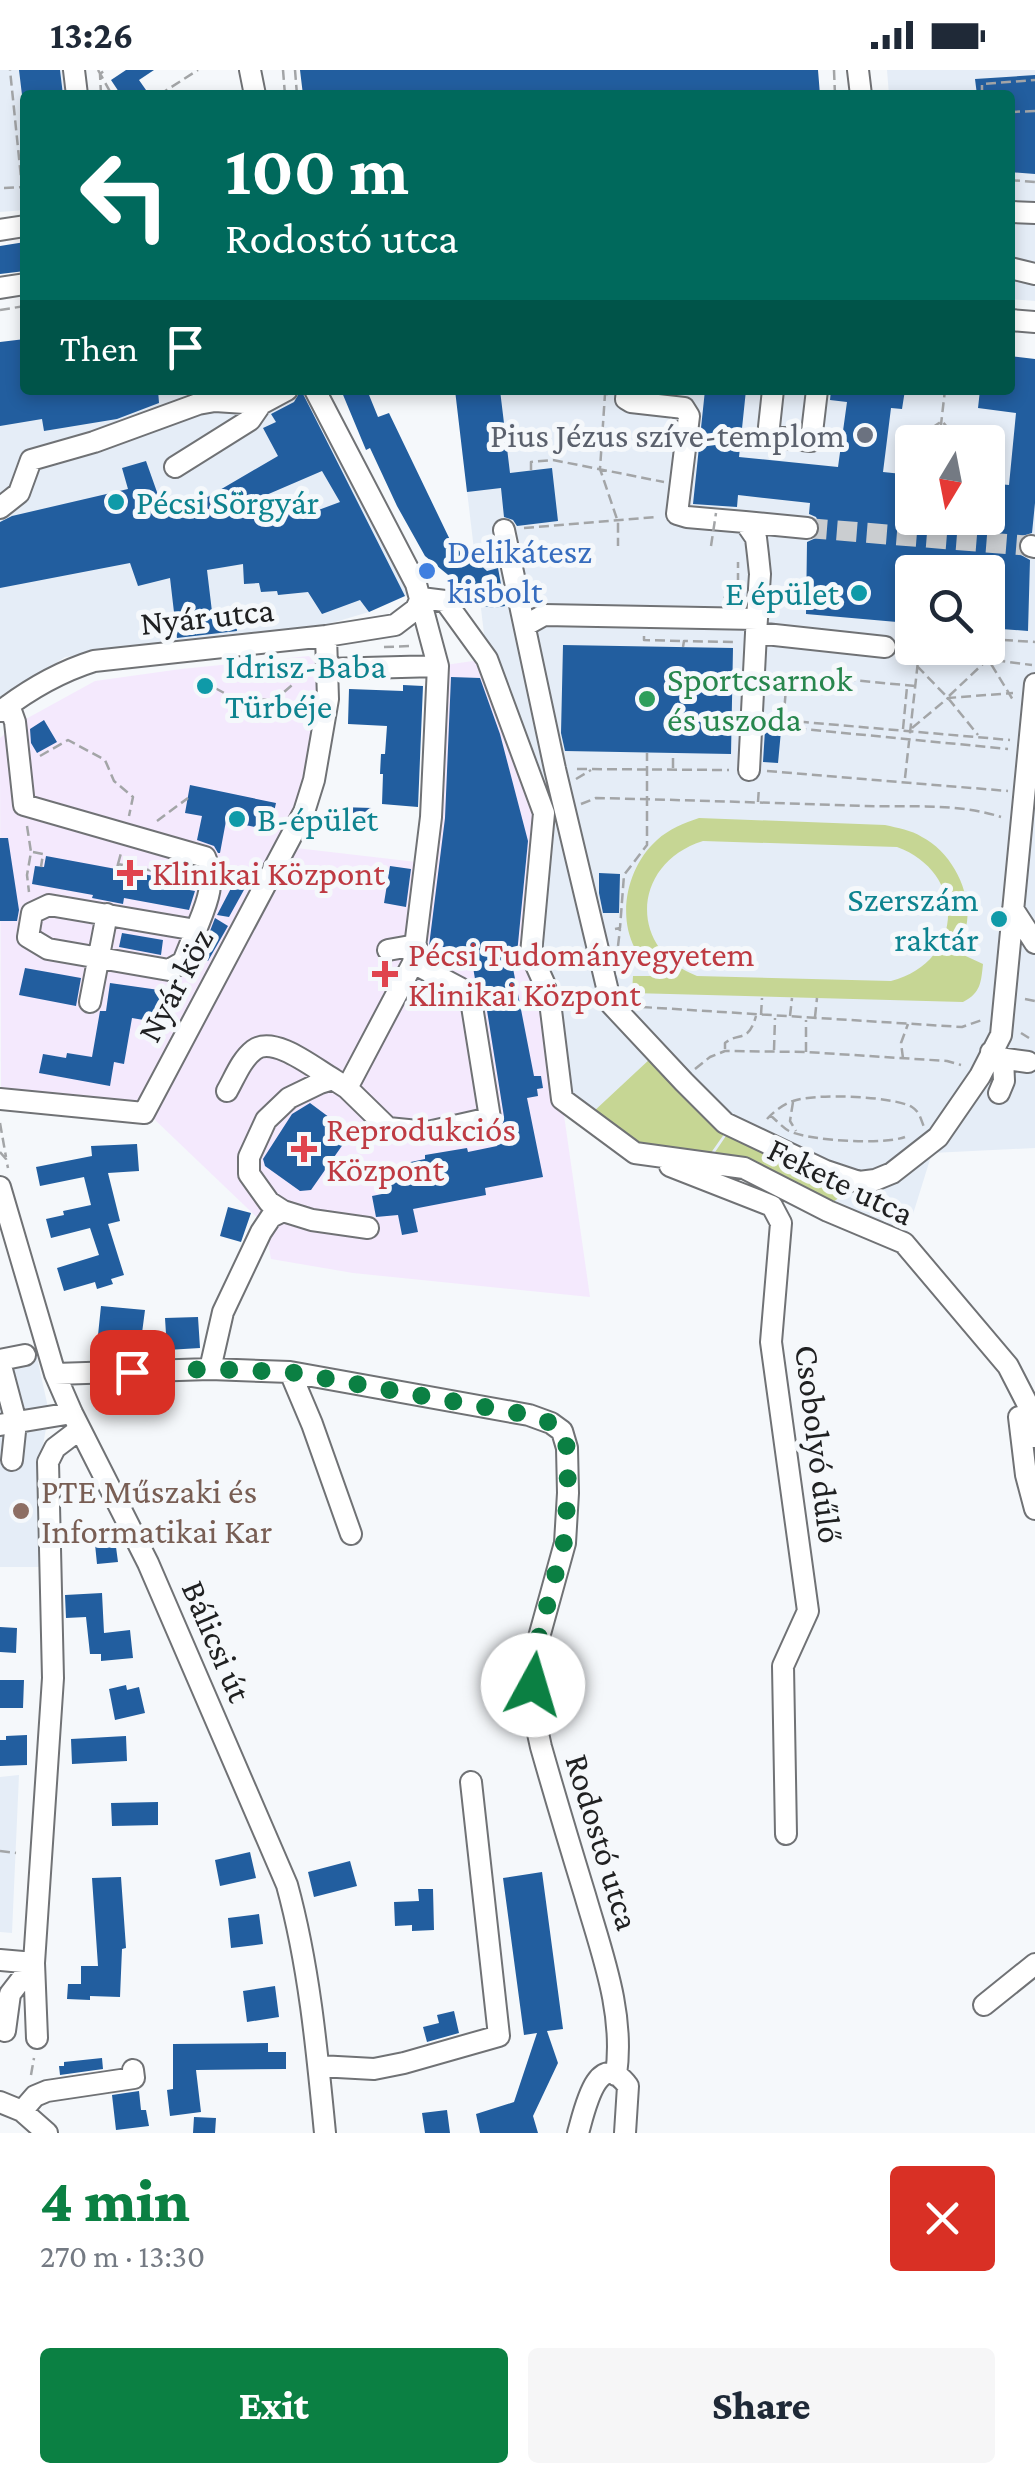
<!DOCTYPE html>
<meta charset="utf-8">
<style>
body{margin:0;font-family:"Crimson Pro",serif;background:#f6f6f7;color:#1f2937;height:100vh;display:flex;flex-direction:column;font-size:38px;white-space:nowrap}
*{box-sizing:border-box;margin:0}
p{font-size:32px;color:#747a83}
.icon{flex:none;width:55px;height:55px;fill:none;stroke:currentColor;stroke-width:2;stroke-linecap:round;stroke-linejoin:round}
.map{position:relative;height:2063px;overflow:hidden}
.details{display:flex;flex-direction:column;background:#fff;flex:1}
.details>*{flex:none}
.hud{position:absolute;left:20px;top:20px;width:995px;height:305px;border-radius:10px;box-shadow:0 5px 15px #0003;background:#00695c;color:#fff;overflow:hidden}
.needle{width:65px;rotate:190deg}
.buttons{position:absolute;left:895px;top:355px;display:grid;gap:20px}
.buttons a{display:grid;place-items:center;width:110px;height:110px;border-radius:10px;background:#fff;box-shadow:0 5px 15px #0003;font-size:50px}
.pin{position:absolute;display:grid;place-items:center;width:85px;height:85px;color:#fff;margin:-42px;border-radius:20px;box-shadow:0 5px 15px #0006}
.me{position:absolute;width:110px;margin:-55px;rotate:6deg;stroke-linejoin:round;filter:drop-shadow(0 0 8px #0008)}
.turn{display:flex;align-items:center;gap:35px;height:210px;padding:0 40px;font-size:45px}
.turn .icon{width:130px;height:130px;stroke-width:2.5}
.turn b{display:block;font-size:70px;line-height:85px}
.then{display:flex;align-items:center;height:95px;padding:0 40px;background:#0003;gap:20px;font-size:38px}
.round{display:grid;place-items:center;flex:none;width:105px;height:105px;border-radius:10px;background:#f6f6f7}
.head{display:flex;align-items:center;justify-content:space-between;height:170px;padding:0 40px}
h1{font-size:60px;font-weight:800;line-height:75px;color:#0b8043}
.primary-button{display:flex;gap:20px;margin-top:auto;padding:20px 40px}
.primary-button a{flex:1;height:115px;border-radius:10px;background:#0b8043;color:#fff;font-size:40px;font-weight:800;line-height:115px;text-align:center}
.primary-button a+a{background:#f6f6f7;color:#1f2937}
.status{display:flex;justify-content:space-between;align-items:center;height:70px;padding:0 50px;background:#fff;direction:ltr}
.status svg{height:28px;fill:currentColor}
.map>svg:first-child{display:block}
.built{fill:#e5edf7;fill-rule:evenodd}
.medical{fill:#f4e9fd}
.green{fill:#c6d694;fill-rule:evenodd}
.building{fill:#225e9f;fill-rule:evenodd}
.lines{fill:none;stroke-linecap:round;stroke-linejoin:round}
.minor-tunnel{stroke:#cacdd0;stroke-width:20;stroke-dasharray:20 10;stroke-linecap:butt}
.minor-casing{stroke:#707275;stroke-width:24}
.path{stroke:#a3a5a7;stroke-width:2.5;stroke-dasharray:10 5;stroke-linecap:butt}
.minor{stroke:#fff;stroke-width:20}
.path-bridge{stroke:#a3a5a7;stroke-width:2.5;stroke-dasharray:10 5;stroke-linecap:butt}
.route{stroke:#0b8043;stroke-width:18;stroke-dasharray:0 32.4}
.worship-dot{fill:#6b7280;stroke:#f5f8fb;stroke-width:4}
.culture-dot{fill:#0f9aa8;stroke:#f5f8fb;stroke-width:4}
.shop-dot{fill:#3f7fe0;stroke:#f5f8fb;stroke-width:4}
.leisure-dot{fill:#2e9e5b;stroke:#f5f8fb;stroke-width:4}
.health-dot{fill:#e0444e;stroke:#f5f8fb;stroke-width:4}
.education-dot{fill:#8d6e63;stroke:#f5f8fb;stroke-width:4}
.labels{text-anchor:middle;stroke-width:10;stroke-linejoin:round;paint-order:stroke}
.worship-label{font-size:35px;fill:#5b616d;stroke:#f5f8fb;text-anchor:end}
.culture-label{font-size:35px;fill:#0d838f;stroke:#f5f8fb;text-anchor:start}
.shop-label{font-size:35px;fill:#366cbe;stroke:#f5f8fb;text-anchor:start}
.street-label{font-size:35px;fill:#202122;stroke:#f5f8fb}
.leisure-label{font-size:35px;fill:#27864d;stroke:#f5f8fb;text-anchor:start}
.health-label{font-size:35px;fill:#be3a42;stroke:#f5f8fb;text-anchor:start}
.education-label{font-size:35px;fill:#785e54;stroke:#f5f8fb;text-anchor:start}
</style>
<div class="status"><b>13:26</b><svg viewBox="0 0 49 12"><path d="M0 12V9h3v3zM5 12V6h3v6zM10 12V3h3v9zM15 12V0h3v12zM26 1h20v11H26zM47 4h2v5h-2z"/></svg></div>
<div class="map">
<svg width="1035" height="2063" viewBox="0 0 1035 2063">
<rect width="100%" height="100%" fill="#f5f8fb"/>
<!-- built -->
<path class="built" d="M0,0H62L65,25H25V140L0,142Z
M887,0H1035V231L1010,229V25H889Z
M0,272L25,320H306L410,524L369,542L308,560L65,587L0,631Z
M1035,289V1078L932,1083L904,1173L562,1029L531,884L487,589L455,320H1010ZM912,372H988V448H912ZM912,502H988V578H912Z
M36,1283L49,1342L41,1386L43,1497H0V1290Z
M19,1705L12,1863L0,1862V1707Z"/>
<!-- medical -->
<path class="medical" d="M309,586L321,600L305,708L296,737L251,819L140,1034L1,1019L0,668L15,655L95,611L181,599Z
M487,589L544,743L534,835L590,1227L353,1203L271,1189L265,1155L153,1048L296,778L425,793L438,596Z"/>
<!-- green -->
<path class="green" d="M699,748L885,755C898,758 911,760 922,767C951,782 971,820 967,852C965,863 961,873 957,882L983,894C981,912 981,923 963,932L632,923L633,906H662C612,878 618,805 657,770C669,759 684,753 699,748ZM703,771L897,777C968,803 964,893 891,911L697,906C627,879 632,793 703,771Z
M651,988L727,1060L708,1087L635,1076L592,1043Z
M730,1060L853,1117L828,1136L711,1088Z"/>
<!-- building -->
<path class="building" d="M19,0H60L63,25H22Z
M126,0H154L139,10L146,20L138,25H121L111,10Z
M300,0H818L820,25H428L427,23L303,25Z
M1035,5V104L1010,102V25H977L975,9Z
M25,172V201L0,204V176Z
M25,269V320H158L159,333L117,349L44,361L42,349L0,356V272Z
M1010,286L1035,289V433L1032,463L1022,466L1018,474L1021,485L1030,490L1028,561L988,558V502H912V574L898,572L897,552L806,544L807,472L818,467L821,458L816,447L809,444L810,433L738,425L737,437L693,434L705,320H746L739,387L838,397L847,332L830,330L831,320H905L902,339L891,338L883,402L912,405V448H988V413L1009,415L1016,343L978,338L980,320H1010Z
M301,320L405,526L369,542L360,530L322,544L308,522L278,525L277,521L261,522L259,513L244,514L243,494L207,500L213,550L236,547L237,561L177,568L170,508L138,516L130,493L0,518V452L12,446L128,419L122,398L146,391L163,439L201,431L278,386L263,358L276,352L271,344L294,332ZM322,401L340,432L305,445L303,434H245Z
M341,320H367L378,347L389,343L452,474L455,472L487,501L498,498L505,536L494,538L484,536L467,514L464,518L425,486L397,436L370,378L366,380Z
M455,320H500L510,403L552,398L558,451L517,456L513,450L504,447L501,418L467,422Z
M563,575L733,578L731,684L565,681L561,663Z
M195 616a10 10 0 1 1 20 0a10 10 0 1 1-20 0Z
M451,607L480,608L500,664L528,771L517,884L510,883L534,1006H541L543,1018L537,1019L538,1026L527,1028L543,1107L485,1118L486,1125L413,1139L418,1162L402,1165L398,1145L376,1147L372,1126L387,1123L382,1098L425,1089V1085L467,1078L468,1082L497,1076L494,1061L503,1053L504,1047L485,928L476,915L470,879L429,876L445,748Z
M403,615L423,616L418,737L382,734L383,704H380L381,684H385L387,656L348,654L349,619L403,621Z
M44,650L57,672L37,683L31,673L30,659Z
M765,660L781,661L778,693L763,692Z
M190,715L276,733L270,760L226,751L220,783H218L214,776L197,770L202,746L185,743Z
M339,737L372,738L371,762L338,761Z
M0,768H8L19,840L17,851H0Z
M46,786L186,812L184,819L195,821L189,840L124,828L123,834L92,828L93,825L32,814L35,796L44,797Z
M390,796L411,799L406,837L384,833Z
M239,803L250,809L229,847L217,845Z
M599,803L620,804L619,843H603L599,823Z
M215,848L228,856L208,891L200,887Z
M122,863L163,870L161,885L119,877Z
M25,898L81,908L76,936L19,925Z
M110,913L173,922L167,954L132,948L124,994L114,992L110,1016L39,1003L43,984L66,988L67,983L92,987L100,941H106Z
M310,1033L345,1059L346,1070L311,1120L300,1121L265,1096L263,1089L292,1044Z
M137,1074L139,1101L108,1103L120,1151L108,1154L124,1205L111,1209L113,1214L97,1219L95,1212L64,1221L57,1198L99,1185L90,1158L51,1168L46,1149L64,1145L63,1141L91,1135L84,1107L40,1116L36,1097L92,1086L91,1076Z
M228,1137L251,1143L241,1172L220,1166Z
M101,1236L145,1240L142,1263L133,1262V1269L98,1265Z
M198,1247L200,1278L167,1280L165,1248Z
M114,1462L118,1492L97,1494L94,1464Z
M102,1523L104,1563L130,1560L133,1588L101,1591V1584H90L86,1547L66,1548L65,1525Z
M0,1557L17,1558L16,1583L0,1582Z
M0,1610H24L23,1638H0Z
M126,1615L127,1620L139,1617L145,1643L115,1650L109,1619Z
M27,1665V1695L0,1696V1670H6V1666Z
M126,1666L127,1691L72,1694L71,1669Z
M158,1732V1755L112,1756L111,1733Z
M250,1782L256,1808L220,1816L215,1790Z
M350,1791L357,1816L314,1827L308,1802Z
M542,1802L563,1959L547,1961L558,1993L533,2046L538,2063H480L476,2044L514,2032L537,1963L524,1965L503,1808Z
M121,1807L126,1878L122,1879L120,1927L90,1926V1930L67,1929L68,1914H81V1896H98L92,1808Z
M418,1819H433L434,1860L412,1861V1855L395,1856L394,1832L419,1831Z
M259,1844L263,1874L231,1878L228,1848Z
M275,1916L279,1947L247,1952L243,1921Z
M454,1941L459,1963L427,1972L423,1957L439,1953L437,1945Z
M268,1973V1982H286V1999L196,2000L201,2042L170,2046L167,2020L173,2019V1974Z
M102,1988L103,1999L60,2005L59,1996H64V1992Z
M139,2021L141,2040H146L149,2056L116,2060L112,2025Z
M447,2040L450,2063H425L422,2043Z
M194,2047L216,2048L215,2063H193Z"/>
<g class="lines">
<!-- minor-tunnel -->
<path class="minor-tunnel" d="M807,458L1031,476"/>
<!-- minor casing -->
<g class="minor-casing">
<path id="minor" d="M74,0L77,25
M250,0L255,25
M858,0L861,25
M1010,142L1035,143
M0,160L25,156
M1010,198L1035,204
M0,218L25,214
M1010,250L1035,252
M315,320L416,514L438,596L431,747L413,893L347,1018
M627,320L626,329L631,332L684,338L689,346L677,444L687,447L745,452L756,468L758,485L760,504L756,563L885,577
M773,320L768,366L811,371L817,320
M175,397L250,350L261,334
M0,438L19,423L31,390L94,372L198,334L215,331L261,334L287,320
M745,452L807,458
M504,460L555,699L611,934L684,1012L725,1053L826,1101L859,1112L875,1110L892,1103L938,1067L980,1006L1001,965L1035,614
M1031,476L1035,477
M421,528L445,531L487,589L544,743L531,884L549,924L562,1029L635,1083L744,1098L828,1141L904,1173L1008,1296L1027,1333L1035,1367
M526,555L544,545L757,549
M327,599L438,596
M9,635L15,652L24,735L205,787C217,813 206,835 196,860L49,835L32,843L28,867L48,879L169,900L183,892L196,860
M1,641C31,618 59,602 94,591L326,566L395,555L416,539L421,528
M749,700L756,563
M1013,839L1035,873
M388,880L416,875
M90,932L107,844
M991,982L999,988L1028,992
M227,1021C235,1007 241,990 254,980C274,965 314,998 333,1009
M999,1023L1004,1011L1003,988
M0,1029L144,1043L304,742L314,710L328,629L326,566
M670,1096L772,1136L781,1153L771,1272L808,1541L783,1596L786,1764
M0,1117L55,1304L72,1343L148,1493L287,1815C309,1895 317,1980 325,2063
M283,1141L312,1150L368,1158
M0,1290L25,1285
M0,1292L16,1352L12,1390
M210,1299L223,1242L261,1162L271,1147L283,1141L269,1132L249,1104V1087L266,1050L289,1028L320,1013L333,1009L347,1018L388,1058L428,1062L490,1048L471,930L460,918L413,893
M290,1302L312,1354L351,1464
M55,1304L210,1299L290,1302L529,1345L551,1353L562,1361L567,1378L568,1423L565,1473L533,1589V1641L541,1677C555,1726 570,1776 585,1825C602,1884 625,1943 616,2005
M1019,1347L1026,1405L1035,1439
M0,1355L72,1343
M0,1890L34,1893
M984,1935L1035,1894
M5,1961L10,1924L34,1893
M37,1968L34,1893L53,1608L48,1392L55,1378L80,1359
M319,1996L374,1999L404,1993L499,1966L471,1712
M0,2032L22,2041L47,2063
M22,2041L35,2026L47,2021L134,2008L133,2000
M578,2063C584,2043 597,1975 628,2016L625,2063"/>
</g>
<!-- path -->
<path class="path" d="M98,0L112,25
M283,0L285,25
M295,0L297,25
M834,0L835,25
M101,25L100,4L105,0
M159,25L198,0
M982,25V14L1035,10
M1010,42L1035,41
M1010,110L1035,112
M4,118L22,117L10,0
M0,240L25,236
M608,324H605L600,399L618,452V476
M928,372L930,359L942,351L951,362L950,372
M939,372L945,320
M531,400V392L553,390L664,412
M524,458L656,447
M738,513V492
M724,528L739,512
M644,566V570L682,571
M988,569L1035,572
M384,577L411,576
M683,577L684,571L734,572
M906,579L1032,595
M917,596L948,628L978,665
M915,616L787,604L783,657L1008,679
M215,618L239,631L276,629L307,602
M949,626L988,589L1013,630
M769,649L1010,670
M769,656L783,657L782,665
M912,658L948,628L1013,623
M903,659L907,617
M40,686L68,670L105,690L114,711L133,727L129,746
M673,698V683
M577,699L729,700
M767,701L1008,721
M905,708L919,582
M576,709L591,700
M758,732L759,717
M581,734L596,728C686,730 775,733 864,736C908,737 959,733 1001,747
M157,751L188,728
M27,756L31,782L27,805L29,822
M33,782L43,784L41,797
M118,794L121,783
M117,799L118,794L190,808
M615,859L620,858L624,805L647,775V683
M618,876L620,859
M1025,929L1035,931
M642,937L962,957L982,950
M761,945L762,928
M790,946L792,928
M815,947L817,928
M1021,963L1029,968
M725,979V973C740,961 748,974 756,946
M774,980L775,948
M806,982V950
M903,988L901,973L908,954
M695,999L710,987L725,981L806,982L947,991L961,995
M793,1032L790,1051L796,1061
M770,1045C776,1050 783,1058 789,1061C810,1071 884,1075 905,1067
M767,1049C773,1042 784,1034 793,1031C814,1023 893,1026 912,1037C920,1042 921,1050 924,1057
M0,1053L6,1087
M0,1082L6,1089L8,1098
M0,1781L16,1783
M31,2005L34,1988"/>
<!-- minor -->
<use href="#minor" class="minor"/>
<!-- path-bridge -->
<path class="path-bridge" d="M711,476L716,443"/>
</g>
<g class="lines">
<!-- route -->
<path class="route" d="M132,1302L210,1299L290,1302L529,1345L551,1353L562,1361L567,1378L568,1422L564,1472L533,1589V1615"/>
</g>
<!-- markers -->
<circle class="worship-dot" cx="865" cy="365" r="10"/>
<g class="culture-dot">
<circle cx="116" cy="432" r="10"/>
<circle cx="859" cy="523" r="10"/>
<circle cx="205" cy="616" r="10"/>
<circle cx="237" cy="749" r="10"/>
<circle cx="999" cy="849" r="10"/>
</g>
<circle class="shop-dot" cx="427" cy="501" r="10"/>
<circle class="leisure-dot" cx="647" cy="629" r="10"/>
<g class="health-dot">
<path d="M125 788h10v10h10v10h-10v10h-10v-10h-10v-10h10z"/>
<path d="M380 889h10v10h10v10h-10v10h-10v-10h-10v-10h10z"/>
<path d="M299 1064h10v10h10v10h-10v10h-10v-10h-10v-10h10z"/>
</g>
<circle class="education-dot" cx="21" cy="1441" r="10"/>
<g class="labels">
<!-- worship labels -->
<g class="worship-label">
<text x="845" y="377">Pius Jézus szíve-templom</text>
</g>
<!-- culture labels -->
<g class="culture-label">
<text x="136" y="444">Pécsi Sörgyár</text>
<text x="839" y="535" text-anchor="end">E épület</text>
<text x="225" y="608">Idrisz-Baba<tspan x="225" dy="40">Türbéje</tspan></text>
<text x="257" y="761">B-épület</text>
<text x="979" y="841" text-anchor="end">Szerszám<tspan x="979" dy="40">raktár</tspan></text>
</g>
<!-- shop labels -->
<g class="shop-label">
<text x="447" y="493">Delikátesz<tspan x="447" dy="40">kisbolt</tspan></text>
</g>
<!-- street labels -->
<g class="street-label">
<text transform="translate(207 546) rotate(-6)" y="12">Nyár utca</text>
<text transform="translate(175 915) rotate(-62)" y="12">Nyár köz</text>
<text transform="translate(841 1111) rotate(26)" y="12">Fekete utca</text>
<text transform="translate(819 1374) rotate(83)" y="12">Csobolyó dűlő</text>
<text transform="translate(217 1571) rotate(67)" y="12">Bálicsi út</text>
<text transform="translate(603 1772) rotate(73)" y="12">Rodostó utca</text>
</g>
<!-- leisure labels -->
<g class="leisure-label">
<text x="667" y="621">Sportcsarnok<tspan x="667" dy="40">és uszoda</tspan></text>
</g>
<!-- health labels -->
<g class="health-label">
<text x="152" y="815">Klinikai Központ</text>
<text x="408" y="896">Pécsi Tudományegyetem<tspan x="408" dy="40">Klinikai Központ</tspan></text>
<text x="326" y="1071">Reprodukciós<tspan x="326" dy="40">Központ</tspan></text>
</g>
<!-- education labels -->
<g class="education-label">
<text x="41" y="1433">PTE Műszaki és<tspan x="41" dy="40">Informatikai Kar</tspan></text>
</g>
</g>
</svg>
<div class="buttons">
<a><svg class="needle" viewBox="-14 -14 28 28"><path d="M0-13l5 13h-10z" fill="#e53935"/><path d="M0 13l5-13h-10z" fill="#747a83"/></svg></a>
<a><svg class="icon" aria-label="search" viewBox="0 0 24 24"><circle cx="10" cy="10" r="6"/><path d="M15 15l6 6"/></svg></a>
</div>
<div class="pin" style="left:132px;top:1302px;background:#d93025"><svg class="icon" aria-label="arrive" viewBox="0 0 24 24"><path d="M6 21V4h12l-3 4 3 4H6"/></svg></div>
<svg class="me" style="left:533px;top:1615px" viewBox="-20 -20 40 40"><circle r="19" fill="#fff"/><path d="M0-13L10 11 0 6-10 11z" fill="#0b8043"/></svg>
<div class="hud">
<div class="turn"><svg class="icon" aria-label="left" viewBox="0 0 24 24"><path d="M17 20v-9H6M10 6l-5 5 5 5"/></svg><div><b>100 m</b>Rodostó utca</div></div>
<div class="then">Then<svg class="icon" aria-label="arrive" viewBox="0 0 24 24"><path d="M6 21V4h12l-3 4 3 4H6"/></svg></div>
</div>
</div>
<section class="details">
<div class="head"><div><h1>4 min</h1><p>270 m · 13:30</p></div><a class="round" style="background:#d93025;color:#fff"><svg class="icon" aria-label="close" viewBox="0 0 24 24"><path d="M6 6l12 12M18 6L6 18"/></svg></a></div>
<div class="primary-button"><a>Exit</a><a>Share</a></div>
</section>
